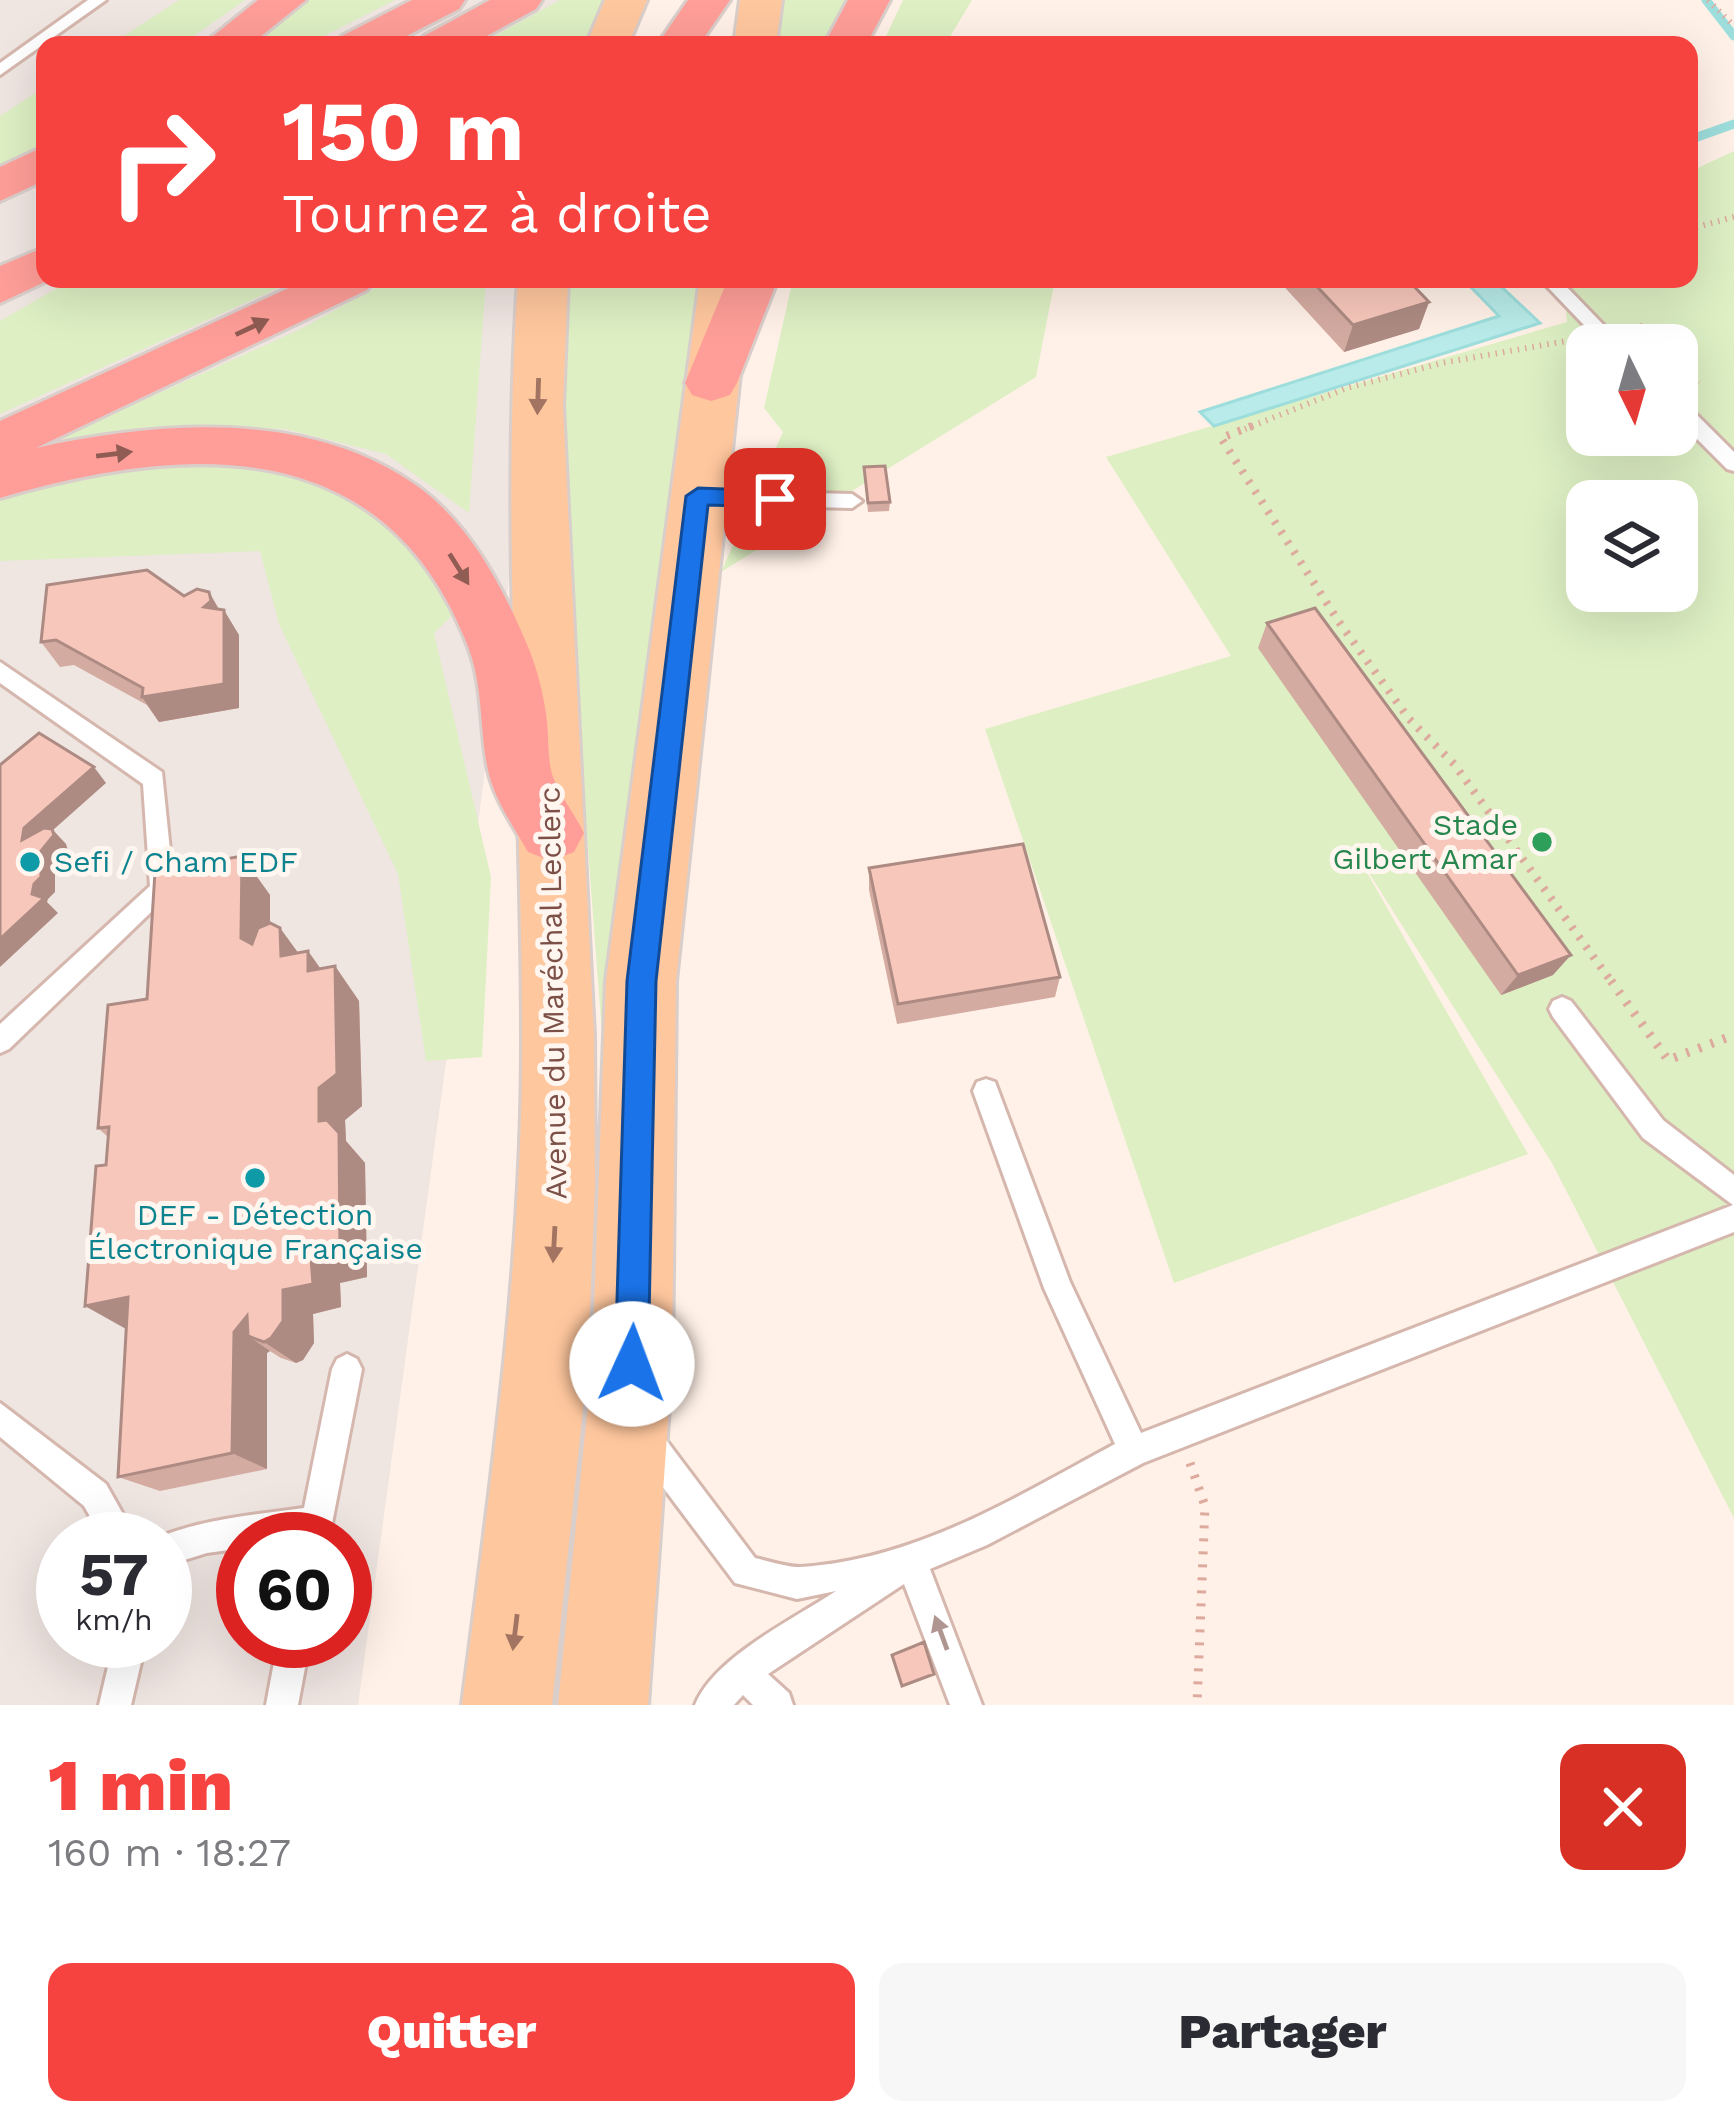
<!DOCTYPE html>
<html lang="fr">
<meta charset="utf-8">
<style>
body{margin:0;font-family:"Work Sans",sans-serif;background:#f7f7f7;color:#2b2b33;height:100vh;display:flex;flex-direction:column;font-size:45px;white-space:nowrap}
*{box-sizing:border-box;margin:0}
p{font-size:39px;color:#7c7c81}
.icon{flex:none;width:66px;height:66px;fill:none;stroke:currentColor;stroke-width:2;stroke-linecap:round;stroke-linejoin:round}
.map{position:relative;height:1705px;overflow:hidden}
.side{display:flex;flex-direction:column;background:#fff;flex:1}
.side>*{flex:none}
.banner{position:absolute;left:36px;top:36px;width:1662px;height:252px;border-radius:24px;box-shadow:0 12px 48px #0002;background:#f6433f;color:#fff;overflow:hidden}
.needle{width:78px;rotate:175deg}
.controls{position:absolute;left:1566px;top:324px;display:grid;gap:24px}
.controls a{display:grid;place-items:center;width:132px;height:132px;border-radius:24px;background:#fff;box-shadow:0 12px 48px #0002;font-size:60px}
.speed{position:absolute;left:36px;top:1512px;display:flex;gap:24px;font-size:60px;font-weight:700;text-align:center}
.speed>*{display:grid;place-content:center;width:156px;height:156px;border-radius:50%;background:#fff;box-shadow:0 12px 48px #0002;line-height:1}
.speed small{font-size:30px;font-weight:400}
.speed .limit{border:18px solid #d22;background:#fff;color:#111}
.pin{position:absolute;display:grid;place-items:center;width:102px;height:102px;color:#fff;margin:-51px;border-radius:24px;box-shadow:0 6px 18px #0006}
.me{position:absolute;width:132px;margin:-66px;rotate:2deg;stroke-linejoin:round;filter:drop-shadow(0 0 9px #0008)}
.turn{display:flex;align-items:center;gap:42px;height:252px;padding:0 48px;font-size:54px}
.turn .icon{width:156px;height:156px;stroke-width:2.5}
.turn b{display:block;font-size:84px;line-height:102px}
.round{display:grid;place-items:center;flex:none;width:126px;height:126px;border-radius:24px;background:#f7f7f7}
.overview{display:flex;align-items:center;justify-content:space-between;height:204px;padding:0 48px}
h1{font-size:72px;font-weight:800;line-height:90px;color:#f6433f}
.action{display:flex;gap:24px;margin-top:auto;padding:24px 48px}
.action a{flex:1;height:138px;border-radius:24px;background:#f6433f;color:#fff;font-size:48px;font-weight:800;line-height:138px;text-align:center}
.action a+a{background:#f7f7f7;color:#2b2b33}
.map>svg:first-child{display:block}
.industrial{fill:#efe5e1;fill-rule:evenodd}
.green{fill:#ddefc3;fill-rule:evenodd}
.water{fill:#b8ebe9;stroke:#9ddedc;stroke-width:3}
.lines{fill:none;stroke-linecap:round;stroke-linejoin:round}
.stream{stroke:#9ddedc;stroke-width:9}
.lane-casing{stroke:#d5b7ae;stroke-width:6}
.primary-casing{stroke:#dacecb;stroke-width:6}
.highway-casing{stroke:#dacecb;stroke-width:6}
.path-far2{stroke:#ddaa9d;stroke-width:6;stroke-dasharray:1.5 6;stroke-linecap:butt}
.path-far1{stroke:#ddaa9d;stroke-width:8;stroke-dasharray:3 9;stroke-linecap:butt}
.path{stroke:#ddaa9d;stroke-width:9;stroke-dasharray:3 10;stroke-linecap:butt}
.lane{fill:#fff;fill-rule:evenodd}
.primary{fill:#ffc79e;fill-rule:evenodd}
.highway{fill:#ff9e98;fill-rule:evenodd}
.wall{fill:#d4aba1}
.shaded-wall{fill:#ad8b83}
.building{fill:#f7c7bb;stroke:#ad8b83;stroke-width:3}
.oneway{fill:#905c53}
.oneway2{fill:#a37461}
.oneway3{fill:#b09691}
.route{fill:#1a73e8;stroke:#114b97;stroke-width:3}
.leisure-dot{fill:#2e9e5b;stroke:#fff6f0;stroke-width:4.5}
.culture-dot{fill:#0f9aa8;stroke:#fff6f0;stroke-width:4.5}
.labels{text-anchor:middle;stroke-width:10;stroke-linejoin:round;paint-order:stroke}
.leisure-label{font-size:30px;fill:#27864d;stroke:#fff6f0;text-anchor:end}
.culture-label{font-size:30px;fill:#0d838f;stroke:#fff6f0;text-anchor:start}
.street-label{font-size:30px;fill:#7c5047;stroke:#fff6f0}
</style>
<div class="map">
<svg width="1734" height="1705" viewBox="0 0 1734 1705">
<rect width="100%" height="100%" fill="#fff1e7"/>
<!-- industrial -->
<path class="industrial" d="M0,0H613L592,45H45V279H547L472,872L358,1705H0ZM63,1539H165V1641H63ZM243,1539H345V1641H243Z"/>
<!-- green -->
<path class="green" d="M179,0H245L181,45H110Z
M310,0H395L306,45H245Z
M560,0H602L587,45H478Z
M775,0H845L822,45H772Z
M903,0H972L945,45H882Z
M45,87V141L0,168V116Z
M1734,151V1518L1552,1163L1350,843L1528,1154L1174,1283L985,729L1231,656L1106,457L1567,322L1563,279H1689V172ZM1587,345H1677V435H1587ZM1587,501H1677V591H1587Z
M73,279H298L0,414V321Z
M391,279H486L469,513L386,454L285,429L165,427L55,440L301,329Z
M570,279H703L602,1034L569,598L557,364Z
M793,279H1055L1036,377L721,572L783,432L764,408Z
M143,463C178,463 219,458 254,464C349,481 404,533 460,608L434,633L491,877L482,1057L426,1061L398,874L279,624L260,551L0,561V496Z"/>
<!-- water -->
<path class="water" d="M1463,279H1493L1540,323L1214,426L1200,412L1499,316Z"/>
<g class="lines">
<!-- stream -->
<path class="stream" d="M1706,0L1734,36
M1689,140L1734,124"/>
<!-- lane casing -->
<g class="lane-casing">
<path id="lane" d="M88,0H106L0,75V63Z
M1540,279H1559L1623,345H1603Z
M1677,400L1684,402L1734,452V471L1727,469L1677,419Z
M697,490L852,494L862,501L852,508L697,504L687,497Z
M0,662L162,772L174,890L9,1049L0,1053V1024L150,886L143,784L0,683Z
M1562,997L1571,1001L1663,1120L1734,1175V1232L1143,1463L987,1545L930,1569L982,1705H950L904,1584L768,1674L789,1693L793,1705H753L743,1695L734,1705H695C714,1657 794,1619 836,1591L797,1599L735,1583L635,1450L631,1439L635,1428L646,1424L657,1428L755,1558C769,1561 786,1567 800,1567C916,1560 1016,1497 1115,1444L1044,1288L973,1091L977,1082L986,1079L995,1082L1070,1282L1141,1433L1733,1205L1643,1138L1553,1017L1549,1009L1553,1001Z
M347,1354L357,1359L362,1369L329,1539H243V1548L207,1553L165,1566V1539H154C202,1519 253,1515 304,1508L332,1369L337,1359Z
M0,1403L106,1484L137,1539H103L84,1506L0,1437Z
M114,1641H146L131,1705H99Z
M278,1641H310L298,1705H266Z"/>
</g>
<!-- primary casing -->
<g class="primary-casing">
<path id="primary" d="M605,0H647L628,45H586Z
M740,0H782L776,45H734Z
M518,279H568L563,406L594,1036L595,1186L588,1361L552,1705H462C491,1482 523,1260 522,1035C522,783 501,530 518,279Z
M700,279H750L676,981L672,1364L648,1705H558L592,1364L606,981Z"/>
</g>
<!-- highway casing -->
<g class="highway-casing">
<path id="highway" d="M258,0H306L250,45H202Z
M412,0H465L459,9L389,45H336L342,36Z
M490,0H542L536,9L470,45H418L424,36Z
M688,0H730L699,45H657Z
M848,0H890L866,45H824Z
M45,146V180L0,201V167Z
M45,247V279H51L0,303V266Z
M308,279H375L367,290L36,448C159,421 309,409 417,486C469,523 502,586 526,642C537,667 544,695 547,722C549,740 547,759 553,777C560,796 575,814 584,833L574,852L551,861L528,852C514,827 494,799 488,770C479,728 484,686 467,644C384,432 187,443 0,498V421Z
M728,279H778L737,383L730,395L711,401L692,395L685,383Z"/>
</g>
<!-- path-far2 -->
<path class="path-far2" d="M1708,0L1734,26
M1689,229L1734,217
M1639,325L1660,345
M1677,362L1699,383
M1245,429L1347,388L1442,363L1572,340"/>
<!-- path-far1 -->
<path class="path-far1" d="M1252,426L1221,438L1339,622L1409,719L1454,764L1613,984"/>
<!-- path -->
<path class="path" d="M1611,981L1668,1060L1734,1035
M1190,1463L1205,1506L1197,1705"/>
<!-- lane -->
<use href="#lane" class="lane"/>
<!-- primary -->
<use href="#primary" class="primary"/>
<!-- highway -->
<use href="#highway" class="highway"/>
</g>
<!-- wall -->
<path class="wall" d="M1277,279H1407L1429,302L1419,329L1344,352Z
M864,467L890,502L889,511L868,512Z
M209,592L219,609L239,635V708L159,722L147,705L74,665L60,667L41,642L184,596Z
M1267,623L1553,975L1501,995L1258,648Z
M242,856L270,895V924L280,928L298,953L308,951L320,968L335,966L359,1001L362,1106L345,1120L346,1141L365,1163L367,1277L340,1283L341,1307L313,1314L314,1343L303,1360L296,1363L281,1358L270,1351L267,1353V1469L160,1491L118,1477L127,1329L106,1165L108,1137L98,1128Z
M869,868L1060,977L1055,997L897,1024L869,890Z"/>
<!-- shaded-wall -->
<path class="shaded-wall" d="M1429,302L1419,329L1344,352L1353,325Z
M209,592L223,617L224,610L239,635V708L159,722L142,697L204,607Z
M94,767L106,783L53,830L66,844L68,850L55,866V892L48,899L47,902L58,913L0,967V939L32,894L22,840L24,828Z
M242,856L270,895V974L241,938Z
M280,928L307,965L281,956Z
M308,951L334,988L308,971Z
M1571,955L1553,975L1501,995L1518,975Z
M335,966L359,1001L362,1106L345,1120L346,1141L365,1163L367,1277L340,1283L341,1307L313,1314L314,1343L303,1360L296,1363L264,1342L248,1336L270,1351L267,1353V1469L232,1453L234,1332L247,1316L283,1290L311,1258L319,1088Z
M128,1297L126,1329L85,1306Z"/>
<!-- building -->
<path class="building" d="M1310,279H1407L1429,302L1353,325Z
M885,466L890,502L868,503L864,467Z
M147,570L184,596L197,589L209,592L211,601L204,607L224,610V684L142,697L143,688L56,640L41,642L47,585Z
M1315,608L1571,955L1518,975L1267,623Z
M39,733L94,767L24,828L22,840L44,828L52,829L54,835L41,851V877L34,884L32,894L44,898L0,939V765Z
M1023,844L1060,977L898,1004L869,868Z
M242,856L241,938L252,944L258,928L270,923L280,928L281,956L308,951V971L335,966L337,1074L319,1088V1121L327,1120L339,1133L340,1252L311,1258L313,1284L283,1290V1321L271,1338L264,1342L248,1336L247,1316L234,1332L232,1453L118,1477L128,1297L85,1306L96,1166L106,1165L109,1127L98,1128L108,1005L147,999L155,872Z
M924,1642L934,1674L902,1686L892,1655Z"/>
<!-- one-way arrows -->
<defs><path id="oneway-solid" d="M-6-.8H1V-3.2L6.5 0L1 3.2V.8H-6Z" transform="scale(3)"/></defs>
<g class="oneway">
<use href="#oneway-solid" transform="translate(252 327) rotate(-25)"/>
<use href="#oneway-solid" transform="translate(114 454) rotate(-7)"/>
<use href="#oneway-solid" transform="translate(459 569) rotate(58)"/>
</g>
<g class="oneway2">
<use href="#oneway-solid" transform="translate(538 396) rotate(92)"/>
<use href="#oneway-solid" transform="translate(554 1244) rotate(93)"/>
<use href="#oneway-solid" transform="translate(515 1632) rotate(97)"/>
</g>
<use class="oneway3" href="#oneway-solid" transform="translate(941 1633) rotate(-110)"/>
<!-- route -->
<path class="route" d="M698,488L775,491L786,499L775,507L708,505L656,981L648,1364L643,1376L632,1381L620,1376L615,1364L627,981L686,496Z"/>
<!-- markers -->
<circle class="leisure-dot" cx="1542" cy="842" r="12"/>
<g class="culture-dot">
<circle cx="30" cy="862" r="12"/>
<circle cx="255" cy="1178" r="12"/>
</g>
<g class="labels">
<!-- leisure labels -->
<g class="leisure-label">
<text x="1518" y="835">Stade<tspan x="1518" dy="34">Gilbert Amar</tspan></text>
</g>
<!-- culture labels -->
<g class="culture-label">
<text x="54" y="872">Sefi / Cham EDF</text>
<text x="255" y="1225" text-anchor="middle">DEF - Détection<tspan x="255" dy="34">Électronique Française</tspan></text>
</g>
<!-- street labels -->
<g class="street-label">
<text transform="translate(553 993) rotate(-91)" y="10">Avenue du Maréchal Leclerc</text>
</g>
</g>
</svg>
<div class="controls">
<a><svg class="needle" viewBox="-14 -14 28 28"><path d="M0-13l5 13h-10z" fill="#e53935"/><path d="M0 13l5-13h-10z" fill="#7c7c81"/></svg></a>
<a><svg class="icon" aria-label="layers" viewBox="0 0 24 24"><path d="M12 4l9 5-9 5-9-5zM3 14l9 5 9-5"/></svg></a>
</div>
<div class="speed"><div>57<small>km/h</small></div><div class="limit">60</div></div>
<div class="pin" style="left:775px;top:499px;background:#d93025"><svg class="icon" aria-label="arrive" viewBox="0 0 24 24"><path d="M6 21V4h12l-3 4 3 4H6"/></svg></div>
<svg class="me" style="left:632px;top:1364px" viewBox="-20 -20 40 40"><circle r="19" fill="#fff"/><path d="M0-13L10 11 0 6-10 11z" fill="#1a73e8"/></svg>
<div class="banner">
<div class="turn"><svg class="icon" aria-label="right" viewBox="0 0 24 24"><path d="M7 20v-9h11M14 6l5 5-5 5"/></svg><div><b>150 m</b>Tournez à droite</div></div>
</div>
</div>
<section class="side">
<div class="overview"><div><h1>1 min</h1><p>160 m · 18:27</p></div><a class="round" style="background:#d93025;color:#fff"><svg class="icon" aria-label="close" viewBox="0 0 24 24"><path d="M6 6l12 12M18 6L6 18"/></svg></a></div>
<div class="action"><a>Quitter</a><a>Partager</a></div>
</section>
